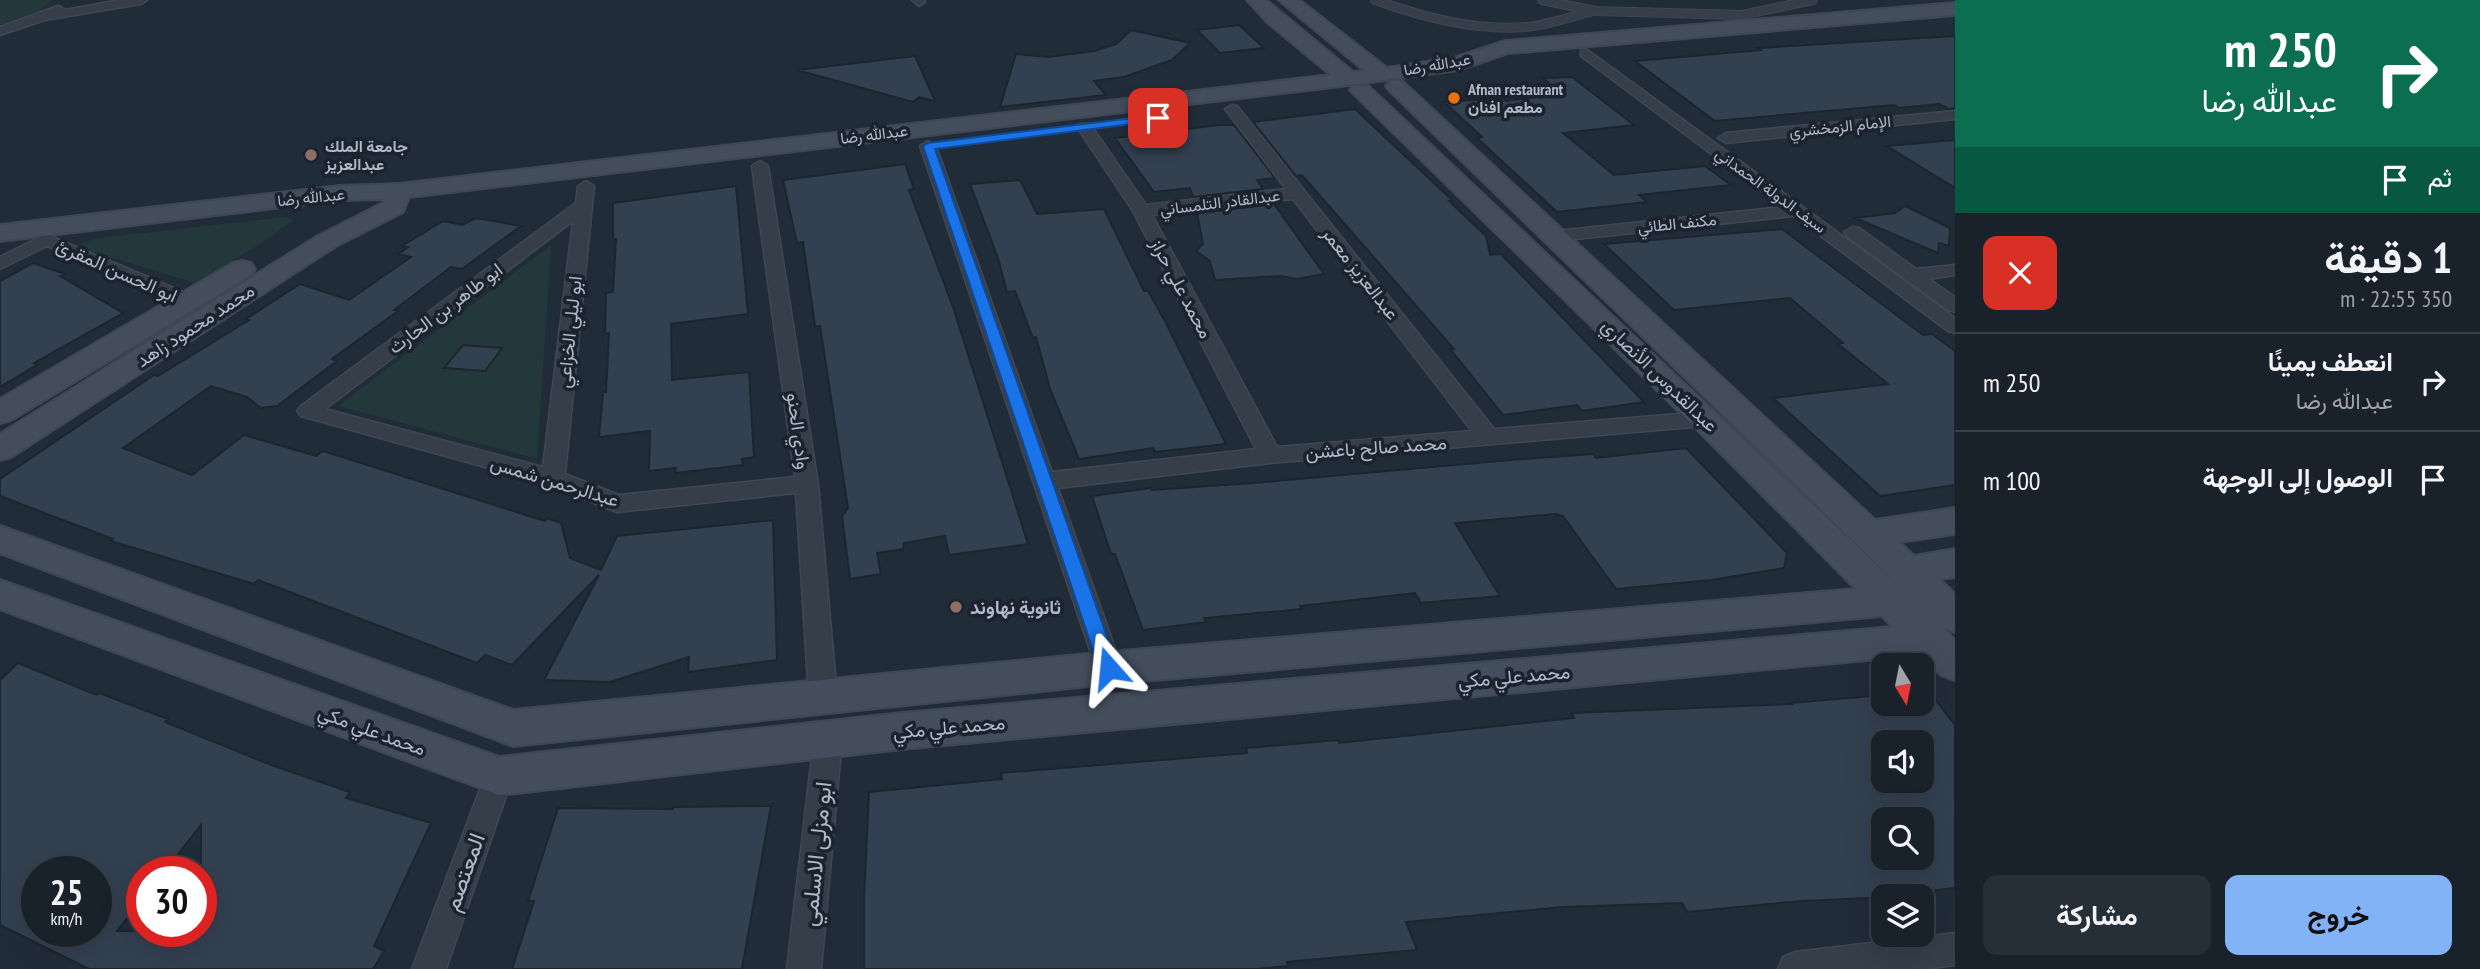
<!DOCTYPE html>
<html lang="ar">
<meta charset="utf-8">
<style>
body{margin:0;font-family:"PT Sans Narrow",Vazirmatn,sans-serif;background:#262e37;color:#f1f3f6;direction:rtl;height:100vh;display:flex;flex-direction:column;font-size:26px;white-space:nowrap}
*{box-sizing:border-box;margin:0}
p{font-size:23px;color:#9fa3a9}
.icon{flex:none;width:38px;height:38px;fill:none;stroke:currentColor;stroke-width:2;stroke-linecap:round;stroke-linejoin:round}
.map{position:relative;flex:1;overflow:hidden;direction:ltr}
.panel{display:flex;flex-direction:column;background:#19212b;width:525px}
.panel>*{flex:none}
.banner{background:#0b6e4f;color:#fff;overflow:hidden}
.needle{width:46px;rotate:170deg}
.controls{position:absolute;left:1871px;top:653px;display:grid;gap:14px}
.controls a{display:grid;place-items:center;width:63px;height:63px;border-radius:14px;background:#19212b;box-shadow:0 7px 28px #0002,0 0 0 2px #373e47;font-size:35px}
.speed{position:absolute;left:21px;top:856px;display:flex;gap:14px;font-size:35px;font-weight:700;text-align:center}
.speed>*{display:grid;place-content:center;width:91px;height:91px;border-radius:50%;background:#19212b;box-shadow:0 7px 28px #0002,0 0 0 2px #373e47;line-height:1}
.speed small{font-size:18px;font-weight:400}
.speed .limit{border:10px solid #d22;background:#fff;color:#111}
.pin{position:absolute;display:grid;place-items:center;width:60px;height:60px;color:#fff;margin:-30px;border-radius:14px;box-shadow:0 4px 10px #0006}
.me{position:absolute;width:77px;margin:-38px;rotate:342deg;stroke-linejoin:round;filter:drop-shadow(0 0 5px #0008)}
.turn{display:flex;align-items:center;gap:24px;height:147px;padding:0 28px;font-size:32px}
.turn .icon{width:91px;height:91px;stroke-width:2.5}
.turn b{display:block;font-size:49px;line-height:60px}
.then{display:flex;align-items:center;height:66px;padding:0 28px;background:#0003;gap:14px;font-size:26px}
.round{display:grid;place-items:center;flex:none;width:74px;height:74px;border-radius:14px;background:#262e37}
.headline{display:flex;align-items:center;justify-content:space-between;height:119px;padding:0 28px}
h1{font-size:42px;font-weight:700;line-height:52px}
.action{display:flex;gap:14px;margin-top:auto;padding:14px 28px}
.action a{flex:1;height:80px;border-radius:14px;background:#83b3f7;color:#111;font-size:28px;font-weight:700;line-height:80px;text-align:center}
.action a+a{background:#262e37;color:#f1f3f6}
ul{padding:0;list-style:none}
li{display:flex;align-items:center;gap:21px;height:98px;padding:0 28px;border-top:2px solid #373e47}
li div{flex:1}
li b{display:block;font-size:26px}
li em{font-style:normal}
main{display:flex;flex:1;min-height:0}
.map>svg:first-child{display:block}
.green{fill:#23383a}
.building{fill:#334050;stroke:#1c2530;stroke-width:2;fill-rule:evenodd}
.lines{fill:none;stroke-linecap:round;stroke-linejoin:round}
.lane-casing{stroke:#3e4753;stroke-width:10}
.street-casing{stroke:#3e4753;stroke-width:3}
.secondary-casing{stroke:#3e4753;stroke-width:4}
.lane{stroke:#353e49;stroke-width:8}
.street{fill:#353e49;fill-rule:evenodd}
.secondary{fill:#434d5c;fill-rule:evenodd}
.route{fill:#1a73e8;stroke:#114b97;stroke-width:2}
.food-dot{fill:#e8710a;stroke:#1a232e;stroke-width:2.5}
.education-dot{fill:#8d6e63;stroke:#1a232e;stroke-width:2.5}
.labels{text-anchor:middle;stroke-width:7;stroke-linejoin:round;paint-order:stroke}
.far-street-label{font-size:16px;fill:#b0b9c6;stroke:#1a232e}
.far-poi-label{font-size:16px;font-weight:bold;fill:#b0b9c6;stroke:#1a232e;text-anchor:start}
.street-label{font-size:19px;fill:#b0b9c6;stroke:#1a232e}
.poi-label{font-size:19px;font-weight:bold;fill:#b0b9c6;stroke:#1a232e;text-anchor:start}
.near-street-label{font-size:23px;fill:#b0b9c6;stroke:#1a232e}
</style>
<main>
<section class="panel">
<div class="banner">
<div class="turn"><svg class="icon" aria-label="right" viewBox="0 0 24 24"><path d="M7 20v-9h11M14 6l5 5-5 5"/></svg><div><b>250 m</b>عبدالله رضا</div></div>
<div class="then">ثم<svg class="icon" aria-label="arrive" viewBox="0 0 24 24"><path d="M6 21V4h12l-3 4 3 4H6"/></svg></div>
</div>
<div class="headline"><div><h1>1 دقيقة</h1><p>350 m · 22:55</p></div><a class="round" style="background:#d93025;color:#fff"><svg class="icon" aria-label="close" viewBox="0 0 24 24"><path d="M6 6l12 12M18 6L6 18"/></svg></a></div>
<ul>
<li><svg class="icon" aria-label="right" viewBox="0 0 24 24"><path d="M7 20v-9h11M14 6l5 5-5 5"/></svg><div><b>انعطف يمينًا</b><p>عبدالله رضا</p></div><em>250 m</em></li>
<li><svg class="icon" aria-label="arrive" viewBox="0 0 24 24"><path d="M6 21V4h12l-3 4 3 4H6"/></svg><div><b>الوصول إلى الوجهة</b></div><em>100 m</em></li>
</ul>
<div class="action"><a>خروج</a><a>مشاركة</a></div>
</section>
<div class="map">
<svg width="1955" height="969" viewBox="0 0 1955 969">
<rect width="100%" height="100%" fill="#212c39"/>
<!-- green -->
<path class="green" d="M0,0H53L39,11L0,25Z
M285,217L294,220L257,246L195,283L81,248V243L98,238Z
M551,245L537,459L338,406Z"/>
<!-- building -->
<path class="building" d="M1239,25L1264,48L1220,53L1197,30Z
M1131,30L1190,43L1172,60L1124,77L1094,81L1106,95L1000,107L1016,54L1048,57L1094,51L1116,44Z
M1955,36V108L1949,109L1939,104L1899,108L1894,105L1715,121L1635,61L1761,50L1758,48Z
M915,56L935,101L919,97L913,102L797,70Z
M1572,77L1634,125L1563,133L1614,175L1705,166L1731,185L1639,195L1647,202L1557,212L1477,138L1482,137L1444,102L1503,98L1506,101L1561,93L1543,78Z
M1355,109L1452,200L1449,201L1486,236L1490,255L1501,254L1644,402L1582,411L1577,405L1503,415L1450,349H1454L1302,175L1296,176L1253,122Z
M1219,125H1234L1275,178L1257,180L1263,189L1193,197L1190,188L1154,192L1115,138Z
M1955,140V188L1887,146Z
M905,164L914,189L909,190L953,307L1028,544L949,555L945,536L904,543L903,549L877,553L881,574L850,579L842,516L848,508L820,326H815L803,242L797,243L783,180Z
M1020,180L1037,214L1104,209L1144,291H1148L1166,323L1226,444L1155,452L1153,448L1079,459L1050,389L1036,337L1033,338L1015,291L1007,292L998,258L970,184Z
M736,186L748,314L671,324L672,380L749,372L754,457L742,459L743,465L693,471L675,473L676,468L649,471L650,431L599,437L603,392H606L609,333L605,334L606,293L613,292L616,239H613V203Z
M1274,204L1324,274L1297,279L1281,276L1215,280L1210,261L1196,251L1203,244L1197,213Z
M1905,206L1950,228L1949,246L1939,243L1938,253L1855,218L1895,213Z
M476,218L521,226L462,269L451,267L394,310L398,311L332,359L337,361L277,406L261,408L247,397L211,386L123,448L192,475L244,435L316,456L323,451L545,521L547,518L561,523L570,558L601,570L617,536L773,520L777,660L688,672L689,657L610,682L544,680L599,575L512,665L485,655L477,663L258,580L254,584L111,541L113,539L0,496V479L154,375L158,376L249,320L246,319L300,284L349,300L411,257L399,254L408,247L402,246L443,221L462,225Z
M1782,229L1923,335L1932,334L1955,351V485L1880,496L1773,398L1888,384L1838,344L1843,343L1790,298L1674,310L1604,244Z
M33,263L65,274L60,276L123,313L34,363L37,365L0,387V281Z
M463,345L502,348L485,371L444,368Z
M1686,448L1787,553L1784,568L1711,580L1616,589L1563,516L1556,514L1455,523L1500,596L1421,603L1415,593L1300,606L1302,609L1204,618L1206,622L1143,630L1115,554H1111L1092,496L1151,488L1152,490L1254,483L1510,460L1593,454L1596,458Z
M18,663L97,695L99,693L168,719L165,722L271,765L350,792L346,798L431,823L374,946L384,951L373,969H89L0,925V680ZM201,825V931H117L142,900V872H164ZM37,872H96V931H37Z
M1922,683L1955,725V888L1910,893L1912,896L1802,901L1687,912L1682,903L1563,907L1406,922L1417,950L1287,962L1288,966L1257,969H864V898L869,792L1002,779L1001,773L1247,753L1246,748L1339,740V743L1574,718L1572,713L1792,704L1791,703L1883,695V704H1922ZM1883,742H1922V790L1883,794ZM1883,819H1922V858H1883Z
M771,806L742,969H512L534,901H528L558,808L673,809V807Z"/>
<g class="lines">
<!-- lane casing -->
<g class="lane-casing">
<path id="lane" d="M1375,0C1423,17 1474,31 1526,27C1548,25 1569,17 1590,12
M1542,0L1596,11L1742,15L1813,0"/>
</g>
<!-- street casing -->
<g class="street-casing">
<path id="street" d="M120,0H147L141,4L45,20L0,35V27L55,7L59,6L65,10Z
M912,0H924L925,2L919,6Z
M1586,49L1955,318V333L1948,331L1794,216L1557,241L1551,240L1548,236L1551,232L1557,231L1782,207L1581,56V50Z
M1232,105L1237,106L1494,429L1705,412L1713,414L1716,419L1713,424L1705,426L1270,463L1058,488L1122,668L1118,676L1109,679L1100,676L1096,668L920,146L928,141L936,146L1052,472L1256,449L1133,211L1077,127L1080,124H1090L1146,205L1286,189L1225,109ZM1293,199L1472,431L1277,447L1152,215Z
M1955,111V119L1726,143L1718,138L1726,133Z
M760,161L768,166L818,484L837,697L833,705L823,709L813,705L809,697L796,493L617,512L546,484L301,416L297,411L301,406L576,203L578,186L586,181L594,186L565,474L619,495L795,477L752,166ZM573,221L543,467L325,409Z
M1853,227L1859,228L1916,269L1955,265V275L1929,279L1955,297V312L1948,310L1847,236L1844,232Z
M46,234L195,297L197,301L188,307L181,305L47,246L0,269V257Z
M828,727L838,730L842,739L821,969H787L814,739L818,730Z
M499,763L509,767L513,776L446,969H412L485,776L489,767Z
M1955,933V965L1926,969H1778L1783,957L1795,952Z"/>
</g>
<!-- secondary casing -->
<g class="secondary-casing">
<path id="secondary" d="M1247,0H1266L1353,72L1365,71L1279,0H1299L1387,68L1454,58L1505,41L1955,3V15L1508,53L1458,70L1349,85L409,197L403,212L336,246L11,457L0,460V434L318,236L383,203L384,199L340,200L0,241V225L340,186L399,184L1331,75L1267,22Z
M1396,80L1403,82L1875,520L1955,508V534L1899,542L1914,556L1955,549V577L1939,579L1955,594V632L1943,628L1955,640V680L1941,675L1921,655L902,749L499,795L0,609V580L499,757L902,713L1893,627L1882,616L1109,684L513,746L0,553V526L513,710L1109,652L1856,589L1694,426L1354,94L1350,90L1354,86H1368L1913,599L1389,90L1386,86L1389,82Z
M242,261L251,263L255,269L251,275L11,420L0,423V399L233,263Z"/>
</g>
<!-- lane -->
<use href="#lane" class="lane"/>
<!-- street -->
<use href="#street" class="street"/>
<!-- secondary -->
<use href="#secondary" class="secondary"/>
</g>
<!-- route -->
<path class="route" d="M1158,115L1162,116V120L935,149L1118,668L1115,673L1109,676L1102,673L1099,668L923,146L928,143Z"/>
<!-- markers -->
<circle class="food-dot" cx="1454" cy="98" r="7"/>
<g class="education-dot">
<circle cx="311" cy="155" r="7"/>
<circle cx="956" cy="607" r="7"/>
</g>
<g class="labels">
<!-- far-street labels -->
<g class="far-street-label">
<text transform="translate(1437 64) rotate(-10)" y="6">عبدالله رضا</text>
<text transform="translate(1840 126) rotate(-6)" y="6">الإمام الزمخشري</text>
<text transform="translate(874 134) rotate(-7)" y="6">عبدالله رضا</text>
<text transform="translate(1771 190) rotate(36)" y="6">سيف الدولة الحمداني</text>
<text transform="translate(311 197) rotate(-6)" y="6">عبدالله رضا</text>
<text transform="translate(1220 202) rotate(-7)" y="6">عبدالقادر التلمساني</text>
<text transform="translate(1677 223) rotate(-6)" y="6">مكنف الطائي</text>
</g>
<!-- far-poi labels -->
<g class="far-poi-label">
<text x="1468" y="95">Afnan restaurant<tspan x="1468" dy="18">مطعم افنان</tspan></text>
<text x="325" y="152">جامعة الملك<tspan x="325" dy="18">عبدالعزيز</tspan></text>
</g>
<!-- street labels -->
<g class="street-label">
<text transform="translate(117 270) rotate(24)" y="7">ابو الحسن المقرئ</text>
<text transform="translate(1361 273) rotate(52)" y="7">عبدالعزيز معمر</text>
<text transform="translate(1182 288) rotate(62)" y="7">محمد علي حراز</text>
<text transform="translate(445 308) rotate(-37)" y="7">ابو طاهر بن الحارث</text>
<text transform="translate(195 325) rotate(-33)" y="7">محمد محمود زاهد</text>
<text transform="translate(569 332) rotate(-84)" y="7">ابو ليلي الخزاعي</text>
<text transform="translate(1660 375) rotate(44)" y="7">عبدالقدوس الأنصاري</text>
<text transform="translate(799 431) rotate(82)" y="7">وادي الحنو</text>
<text transform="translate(1376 447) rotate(-4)" y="7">محمد صالح باعشن</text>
<text transform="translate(555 481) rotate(17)" y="7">عبدالرحمن شمس</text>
<text transform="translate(1514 676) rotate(-5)" y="7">محمد علي مكي</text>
<text transform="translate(949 727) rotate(-5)" y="7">محمد علي مكي</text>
<text transform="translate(372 730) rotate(20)" y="7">محمد علي مكي</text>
</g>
<!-- poi labels -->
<g class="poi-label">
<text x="970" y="614">ثانوية نهاوند</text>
</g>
<!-- near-street labels -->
<g class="near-street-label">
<text transform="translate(816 854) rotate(-84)" y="8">ابو مزلى الاسلمي</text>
<text transform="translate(464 872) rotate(-70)" y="8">المعتصم</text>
</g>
</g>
</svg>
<div class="controls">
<a><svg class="needle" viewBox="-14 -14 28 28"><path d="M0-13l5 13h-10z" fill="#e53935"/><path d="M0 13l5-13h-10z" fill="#9fa3a9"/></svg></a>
<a><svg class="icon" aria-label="sound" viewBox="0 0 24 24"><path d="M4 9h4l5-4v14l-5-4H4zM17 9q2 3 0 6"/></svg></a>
<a><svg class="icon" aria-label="search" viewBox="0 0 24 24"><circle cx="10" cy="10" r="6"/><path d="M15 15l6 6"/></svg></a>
<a><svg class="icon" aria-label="layers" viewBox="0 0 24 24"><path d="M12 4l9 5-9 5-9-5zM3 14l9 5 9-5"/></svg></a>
</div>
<div class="speed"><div>25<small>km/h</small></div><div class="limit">30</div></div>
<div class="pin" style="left:1158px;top:118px;background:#d93025"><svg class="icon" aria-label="arrive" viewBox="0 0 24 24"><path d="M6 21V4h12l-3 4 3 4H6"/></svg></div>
<svg class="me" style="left:1109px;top:668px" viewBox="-20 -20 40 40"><path d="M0-17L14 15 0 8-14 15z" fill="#1a73e8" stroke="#fff" stroke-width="4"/></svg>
</div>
</main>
